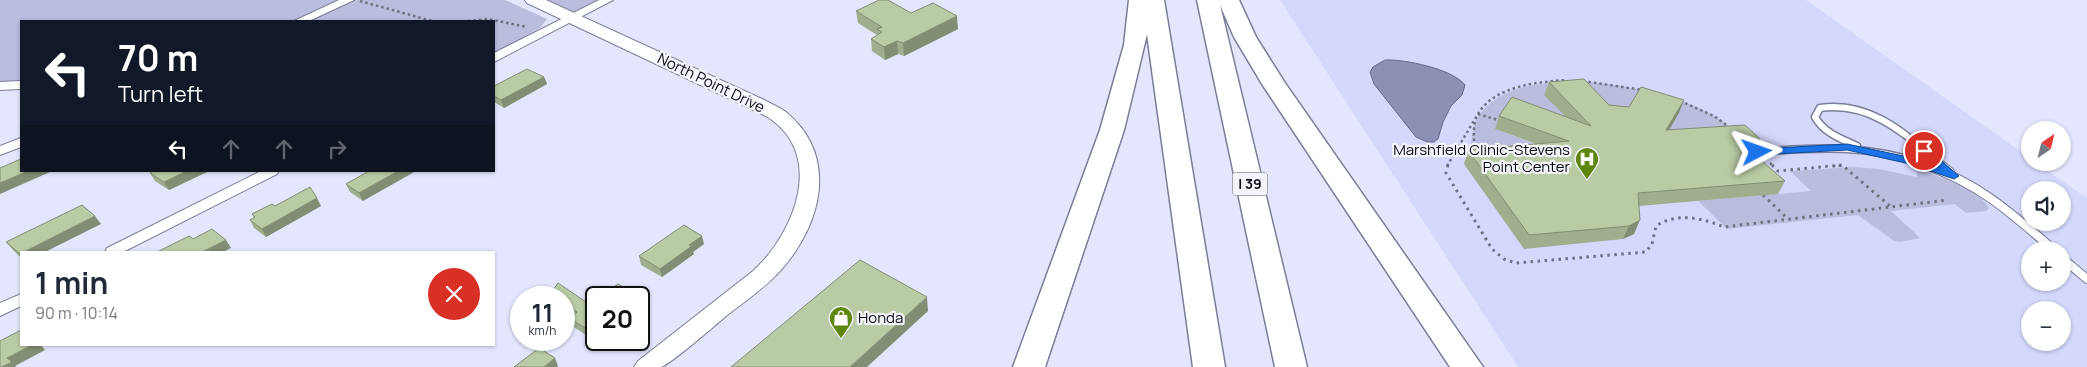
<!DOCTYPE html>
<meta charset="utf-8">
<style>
body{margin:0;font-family:Manrope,sans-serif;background:#f6f6f7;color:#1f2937;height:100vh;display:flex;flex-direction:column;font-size:19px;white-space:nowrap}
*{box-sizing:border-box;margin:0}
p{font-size:16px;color:#747a83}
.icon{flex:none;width:28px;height:28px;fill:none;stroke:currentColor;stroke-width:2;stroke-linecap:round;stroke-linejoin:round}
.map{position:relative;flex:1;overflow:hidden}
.drawer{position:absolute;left:20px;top:251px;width:475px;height:95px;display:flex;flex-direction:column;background:#fff;border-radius:0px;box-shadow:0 1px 4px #0004}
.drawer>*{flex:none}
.guide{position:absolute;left:20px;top:20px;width:475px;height:152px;border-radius:0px;box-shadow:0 1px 4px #0004;background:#111827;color:#fff;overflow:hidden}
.needle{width:32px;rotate:35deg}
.tools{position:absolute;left:2021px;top:121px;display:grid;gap:10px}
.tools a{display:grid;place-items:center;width:50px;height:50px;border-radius:50%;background:#fff;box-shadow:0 1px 4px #0004;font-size:25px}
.speed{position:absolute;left:510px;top:286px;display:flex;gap:10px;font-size:25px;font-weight:700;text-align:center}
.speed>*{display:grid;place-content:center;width:65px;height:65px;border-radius:50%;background:#fff;box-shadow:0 1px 4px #0004;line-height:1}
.speed small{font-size:12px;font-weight:400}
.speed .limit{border:2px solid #111;border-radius:8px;background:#fff;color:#111}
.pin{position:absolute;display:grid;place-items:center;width:42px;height:42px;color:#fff;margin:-21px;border:2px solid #fff;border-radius:50%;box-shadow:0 1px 5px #0007}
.me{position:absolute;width:55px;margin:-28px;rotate:86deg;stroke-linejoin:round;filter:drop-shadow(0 0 4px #0008)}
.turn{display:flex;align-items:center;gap:18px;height:105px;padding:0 15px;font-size:22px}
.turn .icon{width:65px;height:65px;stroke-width:2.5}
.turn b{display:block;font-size:35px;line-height:42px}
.lanes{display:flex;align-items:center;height:48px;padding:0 15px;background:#0003;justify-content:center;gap:25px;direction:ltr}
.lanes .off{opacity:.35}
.round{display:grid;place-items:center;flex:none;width:52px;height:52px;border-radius:26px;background:#f6f6f7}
.summary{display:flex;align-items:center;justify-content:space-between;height:85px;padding:0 15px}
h1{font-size:30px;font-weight:700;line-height:38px}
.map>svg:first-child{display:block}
.built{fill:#d4d8fc;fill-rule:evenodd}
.green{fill:#babddd}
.water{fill:#8d90b5;stroke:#666885}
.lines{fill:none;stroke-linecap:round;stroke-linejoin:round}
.lane-far1-casing{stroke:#7a7d97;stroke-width:9}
.lane-casing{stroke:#7a7d97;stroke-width:10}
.street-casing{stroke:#7a7d97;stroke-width:2}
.secondary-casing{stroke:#7a7d97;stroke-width:2}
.highway-casing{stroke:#7a7d97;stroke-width:3}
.path-far1{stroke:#707282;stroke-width:2.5;stroke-dasharray:2.5 3;stroke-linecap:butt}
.path{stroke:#707282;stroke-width:3;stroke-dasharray:2.5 4.5;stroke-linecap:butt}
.lane-far1{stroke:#fff;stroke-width:6}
.lane{stroke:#fff;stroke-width:8}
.street{fill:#fff;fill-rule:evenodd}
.secondary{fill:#fff;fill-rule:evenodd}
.highway{fill:#fff;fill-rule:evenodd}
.wall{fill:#9faf8e}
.shaded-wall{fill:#828e74}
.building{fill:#b9cba5;stroke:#828e74}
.route{fill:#1a73e8;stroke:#114b97}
.labels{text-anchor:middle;stroke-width:4.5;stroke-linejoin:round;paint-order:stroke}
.shield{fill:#f4f4fa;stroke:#505159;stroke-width:1}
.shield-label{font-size:14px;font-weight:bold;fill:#0a0b14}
.street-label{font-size:15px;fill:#0a0b14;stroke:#f4f4fa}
.poi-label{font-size:15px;fill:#0a0b14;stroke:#f4f4fa;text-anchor:end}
</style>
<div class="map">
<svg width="2087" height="367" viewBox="0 0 2087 367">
<rect width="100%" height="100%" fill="#e3e6fd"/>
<!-- built -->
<path class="built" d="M1280,0H1806L2030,158V162L2036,163L2087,198V367H1518ZM2030,190H2062V222H2030ZM2030,250H2062V282H2030ZM2030,310H2062V342H2030Z"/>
<!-- green -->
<path class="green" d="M0,0H348L300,21H21V85L0,86Z
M354,0H505L547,19L540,28L494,53V21H305Z
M533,0H607L572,18Z
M1575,81C1622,84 1695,96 1731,128L1666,134L1679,114L1624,120L1567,119L1495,129L1542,147L1470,152C1471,140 1472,129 1478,118C1495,87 1543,82 1575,81Z
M1853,167L1879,169L1917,177V169C1934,174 1981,191 1989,208L1986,211L1966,213L1955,204L1891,211L1920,238L1900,242L1894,241L1858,215L1727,229L1698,201L1811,191L1790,171Z"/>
<!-- water -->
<path class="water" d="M1385,60C1404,59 1453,69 1465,85L1462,95L1451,106L1443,122L1438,139L1434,142H1427L1416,137L1374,84L1370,72L1373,67Z"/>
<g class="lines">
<!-- lane-far1 casing -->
<g class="lane-far1-casing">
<path id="lane-far1" d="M1857,146C1841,139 1824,133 1815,117L1820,108C1872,101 1906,135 1943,166
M1757,152C1819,147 1870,144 1930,166"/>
</g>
<!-- lane casing -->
<g class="lane-casing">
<path id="lane" d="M1926,165C1981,185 2011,213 2054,250
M1941,165L1950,172
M2062,258L2087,279"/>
</g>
<!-- street casing -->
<g class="street-casing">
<path id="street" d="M339,0H354L309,21H294Z
M599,0H613L494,62V53Z
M21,81V89L0,90V82Z
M21,138V147L0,155V146Z
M261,171H279L277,174L123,252H105L107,248Z
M21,294V306L0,316V303Z"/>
</g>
<!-- secondary casing -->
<g class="secondary-casing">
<path id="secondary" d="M525,0H546L762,99C770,103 779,107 786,112C839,156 822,224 781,270C765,288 745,301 726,316C717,324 668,366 661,367C652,367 643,367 634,367L638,361L753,271C796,232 827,151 764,115L527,3Z"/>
</g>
<!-- highway casing -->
<g class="highway-casing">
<path id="highway" d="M1129,0H1164L1225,367H1193L1147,34L1124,130L1045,367H1013L1100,130L1124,45Z
M1197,0H1239L1256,37L1285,83L1483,367H1450L1262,84L1234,37L1220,5L1307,367H1275Z"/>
</g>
<!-- path-far1 -->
<path class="path-far1" d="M360,1L432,21
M468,21L488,19L527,27
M1583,81L1643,90
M1680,101L1714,116L1732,129
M1475,152C1474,140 1472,124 1478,114C1494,86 1538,82 1566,80
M1770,163L1773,166
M1447,166L1478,114L1501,121
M1833,166H1843"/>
<!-- path -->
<path class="path" d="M1448,165L1446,173L1492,249L1504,259L1516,263L1646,252L1652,244L1656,226C1677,212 1702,218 1724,227L1948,200
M1772,165L1778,171L1842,165L1890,206
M1763,195L1788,219"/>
<!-- lane-far1 -->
<use href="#lane-far1" class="lane-far1"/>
<!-- lane -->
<use href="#lane" class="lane"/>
<!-- street -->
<use href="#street" class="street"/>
<!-- secondary -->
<use href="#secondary" class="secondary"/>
<!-- highway -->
<use href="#highway" class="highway"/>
</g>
<!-- wall -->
<path class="wall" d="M856,11L911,13L958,29L904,56L898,54L885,60L872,51L871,39L877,35L858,23Z
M544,77L547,84L504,108L494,102V86Z
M1549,82L1609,105L1679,113L1669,130L1760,142L1766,146L1760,159L1785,181L1778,194L1639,206L1634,234L1623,239L1524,249L1464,164L1468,150L1536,144L1495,129L1499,116H1565L1544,95Z
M153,171H209L169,190L155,181L150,173Z
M369,171L363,201L350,192L346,184Z
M275,206H321L266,237L254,228L250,220L254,218L252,214Z
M101,224L21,252V258L13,250L6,242Z
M704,244L693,252L694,254L662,277L641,265L639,256Z
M551,293L589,304L596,299V335L591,338L572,326L569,318L573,315L564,308V298H553Z"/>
<!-- shaded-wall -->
<path class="shaded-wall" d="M957,16L958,29L904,56L903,43Z
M897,41L898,54L885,60L884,47Z
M544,77L547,84L504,108L501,100Z
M1684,100L1679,113L1661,144L1666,130Z
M1766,146L1760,159L1749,150Z
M28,171H50V172L0,194V183Z
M187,171H209L169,190L164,182Z
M398,171H416L363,201L359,193Z
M317,198L321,206L266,237L262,229Z
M95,216L101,224L45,252H22Z
M1640,220L1634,234L1623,239L1629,226Z
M702,236L704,244L693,252L694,254L662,277L660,269L689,245Z
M226,240L231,248L223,252H202Z
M927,297L928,311L867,367H850Z
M643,299L645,308L639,310V301Z
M596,324V335L591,338L588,330Z
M32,345H41L45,350L15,366L16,367H2L7,358Z
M555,358L558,366L557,367H544Z"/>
<!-- building -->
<path class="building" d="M879,0H888L911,13L933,3L957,16L903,43L897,41L884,47L871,39L882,32L877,29L882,27L856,11Z
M527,69L544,77L501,100L494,96V86Z
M1584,79L1609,105L1629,107L1641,87L1684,100L1666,130L1745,125L1759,138L1760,142L1766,146L1749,150L1785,181L1638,193L1640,220L1629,226L1529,235L1468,150L1569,141L1499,116L1512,97L1591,126L1549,82Z
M21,159V171H28L0,183V168Z
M153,171H187L164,182L150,173Z
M369,171H398L359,193L346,184Z
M310,187L317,198L262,229L250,220L255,217L252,214L272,204L275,206Z
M82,205L95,216L20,254L6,242Z
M684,225L702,236L689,245L692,246L660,269L639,256Z
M212,229L226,240L202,252H157L189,236L193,239Z
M860,260L927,297L850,367H731Z
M558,283L589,304L596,299V324L588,330L569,318L577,312L564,302V298H558L551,293Z
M618,284L643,299L639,301V298H598Z
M21,330V345H32L7,358L12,362L2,367H0V341Z
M539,348L555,358L544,367H514Z"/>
<!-- route -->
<path class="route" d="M1847,144L1913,158L1934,165L1918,151L1924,148L1928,149L1959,176L1954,179L1910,164L1847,150L1757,155L1752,152L1757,149Z"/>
<!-- icons -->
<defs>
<g id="hospital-pin" transform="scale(1.25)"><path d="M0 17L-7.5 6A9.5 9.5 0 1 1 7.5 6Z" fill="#5e860e" stroke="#f4f4fa"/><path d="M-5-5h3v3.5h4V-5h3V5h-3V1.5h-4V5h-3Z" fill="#fff"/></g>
<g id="shop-pin" transform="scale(1.25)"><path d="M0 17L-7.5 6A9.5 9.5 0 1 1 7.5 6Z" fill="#5e860e" stroke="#f4f4fa"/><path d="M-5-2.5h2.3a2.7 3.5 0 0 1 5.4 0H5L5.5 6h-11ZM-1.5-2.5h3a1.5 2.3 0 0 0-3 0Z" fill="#fff"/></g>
</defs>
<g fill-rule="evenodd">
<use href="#hospital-pin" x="1587" y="159"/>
<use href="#shop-pin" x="841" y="318"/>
</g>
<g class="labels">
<!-- shield labels -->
<rect class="shield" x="1232.5" y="172.5" width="35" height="23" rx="4"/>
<g class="shield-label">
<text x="1250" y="189">I 39</text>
</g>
<!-- street labels -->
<g class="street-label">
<text transform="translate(711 83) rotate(26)" y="5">North Point Drive</text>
</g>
<!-- poi labels -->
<g class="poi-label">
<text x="1570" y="155">Marshfield Clinic-Stevens<tspan x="1570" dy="17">Point Center</tspan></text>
<text x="858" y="323" text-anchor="start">Honda</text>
</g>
</g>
</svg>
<div class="tools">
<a><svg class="needle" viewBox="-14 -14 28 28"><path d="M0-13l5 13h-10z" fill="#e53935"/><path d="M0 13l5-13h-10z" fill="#747a83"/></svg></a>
<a><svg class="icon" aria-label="sound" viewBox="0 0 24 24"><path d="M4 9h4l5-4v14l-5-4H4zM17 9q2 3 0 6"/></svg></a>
<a>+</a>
<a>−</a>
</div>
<div class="speed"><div>11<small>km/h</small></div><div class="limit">20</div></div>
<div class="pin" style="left:1924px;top:151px;background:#d93025"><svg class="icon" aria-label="arrive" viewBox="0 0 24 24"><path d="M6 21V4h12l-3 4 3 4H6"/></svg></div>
<svg class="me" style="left:1757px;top:152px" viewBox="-20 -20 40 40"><path d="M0-17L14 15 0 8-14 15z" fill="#1a73e8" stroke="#fff" stroke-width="4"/></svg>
<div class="guide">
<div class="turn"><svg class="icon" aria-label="left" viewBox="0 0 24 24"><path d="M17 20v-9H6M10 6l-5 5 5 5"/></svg><div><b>70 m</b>Turn left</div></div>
<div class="lanes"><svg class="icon" aria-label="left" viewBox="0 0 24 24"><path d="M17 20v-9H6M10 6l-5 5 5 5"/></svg><svg class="icon off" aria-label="ahead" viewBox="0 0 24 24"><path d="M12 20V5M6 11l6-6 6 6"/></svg><svg class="icon off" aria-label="ahead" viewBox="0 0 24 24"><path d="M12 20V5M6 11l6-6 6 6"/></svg><svg class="icon off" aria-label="right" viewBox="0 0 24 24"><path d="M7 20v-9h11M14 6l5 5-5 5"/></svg></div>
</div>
<section class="drawer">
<div class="summary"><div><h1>1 min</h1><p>90 m · 10:14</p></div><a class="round" style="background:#d93025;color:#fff"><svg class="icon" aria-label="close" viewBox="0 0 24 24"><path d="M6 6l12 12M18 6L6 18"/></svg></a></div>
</section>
</div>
